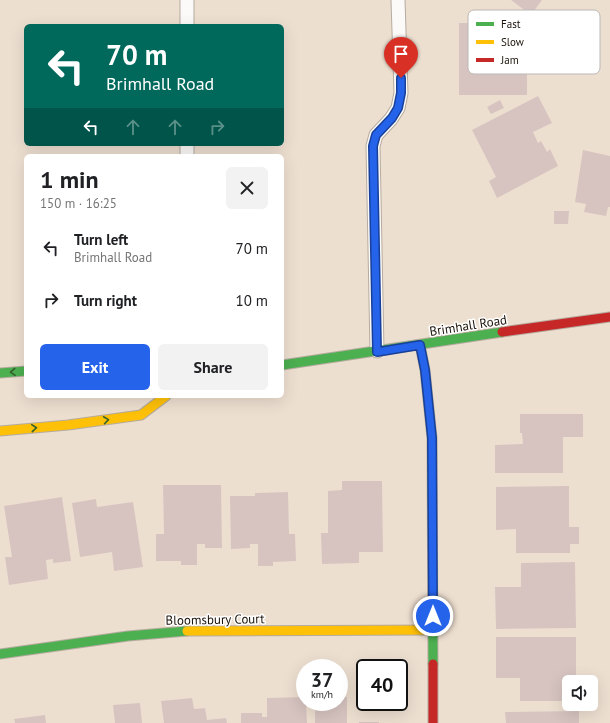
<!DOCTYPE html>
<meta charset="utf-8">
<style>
body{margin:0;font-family:"PT Sans",sans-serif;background:#f2f2f2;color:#202124;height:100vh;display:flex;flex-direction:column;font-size:15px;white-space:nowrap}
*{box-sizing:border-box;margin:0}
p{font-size:13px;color:#757577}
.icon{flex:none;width:22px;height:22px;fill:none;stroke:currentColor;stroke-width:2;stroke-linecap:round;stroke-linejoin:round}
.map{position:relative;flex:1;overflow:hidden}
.sheet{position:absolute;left:24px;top:154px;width:260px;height:244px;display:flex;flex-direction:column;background:#fff;border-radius:6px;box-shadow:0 4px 16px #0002}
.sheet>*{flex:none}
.banner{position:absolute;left:24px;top:24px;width:260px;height:122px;border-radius:6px;box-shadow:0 4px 16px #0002;background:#00695c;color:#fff;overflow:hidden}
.controls{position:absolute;left:562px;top:675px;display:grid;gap:8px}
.controls a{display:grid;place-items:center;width:36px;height:36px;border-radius:6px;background:#fff;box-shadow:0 4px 16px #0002;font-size:20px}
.speed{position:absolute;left:296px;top:659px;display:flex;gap:8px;font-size:20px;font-weight:700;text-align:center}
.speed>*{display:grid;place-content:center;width:52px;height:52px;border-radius:50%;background:#fff;box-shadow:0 4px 16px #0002;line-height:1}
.speed small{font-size:10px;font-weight:400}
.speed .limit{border:2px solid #111;border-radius:6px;background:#fff;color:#111}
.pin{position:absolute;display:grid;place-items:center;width:34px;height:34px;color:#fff;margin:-41px -17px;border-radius:50% 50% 50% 0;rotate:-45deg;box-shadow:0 0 4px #0007}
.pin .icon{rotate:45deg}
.me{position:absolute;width:44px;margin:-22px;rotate:0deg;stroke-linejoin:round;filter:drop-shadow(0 0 3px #0008)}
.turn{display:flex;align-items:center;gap:14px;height:84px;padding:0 16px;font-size:18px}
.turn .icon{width:52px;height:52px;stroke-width:2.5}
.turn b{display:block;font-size:28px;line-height:34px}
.lanes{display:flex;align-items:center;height:38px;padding:0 16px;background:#0003;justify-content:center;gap:20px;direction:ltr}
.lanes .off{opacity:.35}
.round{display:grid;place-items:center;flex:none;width:42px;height:42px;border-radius:6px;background:#f2f2f2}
.summary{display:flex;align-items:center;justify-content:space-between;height:68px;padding:0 16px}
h1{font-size:24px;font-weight:700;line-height:30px}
.button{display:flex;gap:8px;margin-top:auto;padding:8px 16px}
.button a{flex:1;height:46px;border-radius:6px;background:#2563eb;color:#fff;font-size:16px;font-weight:700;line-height:46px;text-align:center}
.button a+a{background:#f2f2f2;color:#202124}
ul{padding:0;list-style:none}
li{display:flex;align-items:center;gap:12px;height:52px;padding:0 16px}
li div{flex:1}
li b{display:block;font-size:15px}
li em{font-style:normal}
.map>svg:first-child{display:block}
.building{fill:#d7c4c1}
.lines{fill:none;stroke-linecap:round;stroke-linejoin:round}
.lane-casing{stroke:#b5ab9f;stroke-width:15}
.fast-casing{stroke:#b5ab9f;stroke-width:11}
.slow-casing{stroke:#b5ab9f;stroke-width:11}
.jam-casing{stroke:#b5ab9f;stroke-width:11}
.lane{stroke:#fcfaf8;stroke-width:13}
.fast{stroke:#4caf50;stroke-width:9}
.slow{stroke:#ffc107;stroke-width:9}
.jam{stroke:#c62828;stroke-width:9}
.oneway{stroke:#34602c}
.route-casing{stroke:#184099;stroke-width:10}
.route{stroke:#2563eb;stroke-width:7}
.labels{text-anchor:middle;stroke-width:3;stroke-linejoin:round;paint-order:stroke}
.street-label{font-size:13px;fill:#1b1208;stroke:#fff}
.key{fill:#fff;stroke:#bbb8b5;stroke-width:1}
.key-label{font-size:11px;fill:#1b1208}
</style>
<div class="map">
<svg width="610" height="723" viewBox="0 0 610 723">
<rect width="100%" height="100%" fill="#eddfd0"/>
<!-- building -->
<path class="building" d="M511,0H542L531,15Z
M459,23H517V34L521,35L522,50H515L516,66L527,65V95H459Z
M538,96L552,123L533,132L538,143L541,141L547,152L550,149L558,166L497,198L489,181L496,177L472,130Z
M500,100L504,108L491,114L487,107Z
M583,150L610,156V207H608L606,216L584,212L586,204L575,202Z
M554,211H569L568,224H554Z
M520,414H583V437H563V473H495V445L523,444L522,433H520Z
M342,481H382L383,552H359V563L322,564L321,533H328V491L342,490Z
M163,485H221L222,548H205V544H197V565H181V561H156V534H164Z
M569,486V527H579V544H570V553H516V529L496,530V487Z
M288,492L289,534H295L296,561L273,562V566H258V544H250V548L231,549L230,496H255V493Z
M62,497L71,561L53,563V559L46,560L48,579L9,585L5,557H12L4,506Z
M96,499L97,507L133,502L143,567L114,571L112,552L80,557L72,503Z
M575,562L576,628L496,629L495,587H521V563Z
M496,637H576V682H569V701H520V678H496Z
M305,697V702H306L307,723H241V713H262V717H267V698Z
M339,697H347V723H315V702H339Z
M192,698L194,709L205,708L207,720L226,718L227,723H164L161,701Z
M140,703L142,723H115L113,705Z
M579,711V723H506L505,712Z
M45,715L46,723H15L14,719Z
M359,722H379V723H359Z"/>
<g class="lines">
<!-- lane casing -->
<g class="lane-casing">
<path id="lane" d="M187,0V26
M187,156V144
M377,351L373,146L376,135L391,119L398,108L401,93L398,0"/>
</g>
<!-- fast casing -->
<g class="fast-casing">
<path id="fast" d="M420,345L425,370L432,438L433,664
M282,365L502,332
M0,373L26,371
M0,654L128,636L187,631"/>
</g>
<!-- slow casing -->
<g class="slow-casing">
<path id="slow" d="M0,431L68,425L141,415L166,396
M187,631L433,630"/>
</g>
<!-- jam casing -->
<g class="jam-casing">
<path id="jam" d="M502,332L610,317
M433,664V723"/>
</g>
<!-- lane -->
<use href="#lane" class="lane"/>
<!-- fast -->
<use href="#fast" class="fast"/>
<!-- slow -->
<use href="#slow" class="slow"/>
<!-- jam -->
<use href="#jam" class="jam"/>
</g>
<!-- one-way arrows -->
<defs><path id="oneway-chevron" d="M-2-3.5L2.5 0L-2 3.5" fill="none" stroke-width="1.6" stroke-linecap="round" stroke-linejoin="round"/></defs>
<g class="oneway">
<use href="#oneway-chevron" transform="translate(13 372) rotate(177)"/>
<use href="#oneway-chevron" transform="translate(106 420) rotate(-8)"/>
<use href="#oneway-chevron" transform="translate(34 428) rotate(-5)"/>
</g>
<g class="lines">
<!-- route casing -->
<g class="route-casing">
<path id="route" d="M401,78V93L398,108L392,118L376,135L373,146L377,352L420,345L425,370L432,438L433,616"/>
</g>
<!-- route -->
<use href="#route" class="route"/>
</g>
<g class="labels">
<!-- street labels -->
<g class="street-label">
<text transform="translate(468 325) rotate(-9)" y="5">Brimhall Road</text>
<text transform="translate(215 619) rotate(-1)" y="5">Bloomsbury Court</text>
</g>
</g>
<!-- legend -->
<rect x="468" y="10" width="132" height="64" rx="6" class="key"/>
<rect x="476" y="22" width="18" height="4" fill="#4caf50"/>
<rect x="476" y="40" width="18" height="4" fill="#ffc107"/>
<rect x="476" y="58" width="18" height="4" fill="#c62828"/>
<g class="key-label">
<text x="501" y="28">Fast</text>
<text x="501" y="46">Slow</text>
<text x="501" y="64">Jam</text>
</g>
</svg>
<div class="controls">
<a><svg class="icon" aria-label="sound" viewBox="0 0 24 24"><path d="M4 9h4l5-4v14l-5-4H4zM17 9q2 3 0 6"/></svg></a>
</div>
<div class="speed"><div>37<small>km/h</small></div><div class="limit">40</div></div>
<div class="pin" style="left:401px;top:78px;background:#d93025"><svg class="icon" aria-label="arrive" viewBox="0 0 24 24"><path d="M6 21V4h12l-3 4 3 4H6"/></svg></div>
<svg class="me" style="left:433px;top:616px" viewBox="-20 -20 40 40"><circle r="17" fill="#2563eb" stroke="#fff" stroke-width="3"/><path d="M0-11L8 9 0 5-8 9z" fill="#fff"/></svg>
<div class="banner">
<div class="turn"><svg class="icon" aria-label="left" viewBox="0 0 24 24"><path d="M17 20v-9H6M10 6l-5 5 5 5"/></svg><div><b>70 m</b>Brimhall Road</div></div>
<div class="lanes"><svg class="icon" aria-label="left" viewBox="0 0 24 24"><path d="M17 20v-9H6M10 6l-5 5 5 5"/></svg><svg class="icon off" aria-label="ahead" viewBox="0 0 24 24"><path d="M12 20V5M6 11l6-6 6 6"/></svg><svg class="icon off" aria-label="ahead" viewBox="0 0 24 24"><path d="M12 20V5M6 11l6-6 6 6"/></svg><svg class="icon off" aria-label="right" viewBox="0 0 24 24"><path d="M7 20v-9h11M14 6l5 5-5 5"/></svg></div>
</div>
<section class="sheet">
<div class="summary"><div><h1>1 min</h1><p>150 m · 16:25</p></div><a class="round"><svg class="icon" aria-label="close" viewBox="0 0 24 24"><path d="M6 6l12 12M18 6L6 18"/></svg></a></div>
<ul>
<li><svg class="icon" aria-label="left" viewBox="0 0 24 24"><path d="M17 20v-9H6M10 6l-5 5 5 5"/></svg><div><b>Turn left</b><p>Brimhall Road</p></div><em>70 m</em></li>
<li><svg class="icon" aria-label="right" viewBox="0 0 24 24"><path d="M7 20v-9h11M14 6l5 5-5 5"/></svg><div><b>Turn right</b></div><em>10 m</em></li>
</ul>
<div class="button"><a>Exit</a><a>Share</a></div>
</section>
</div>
